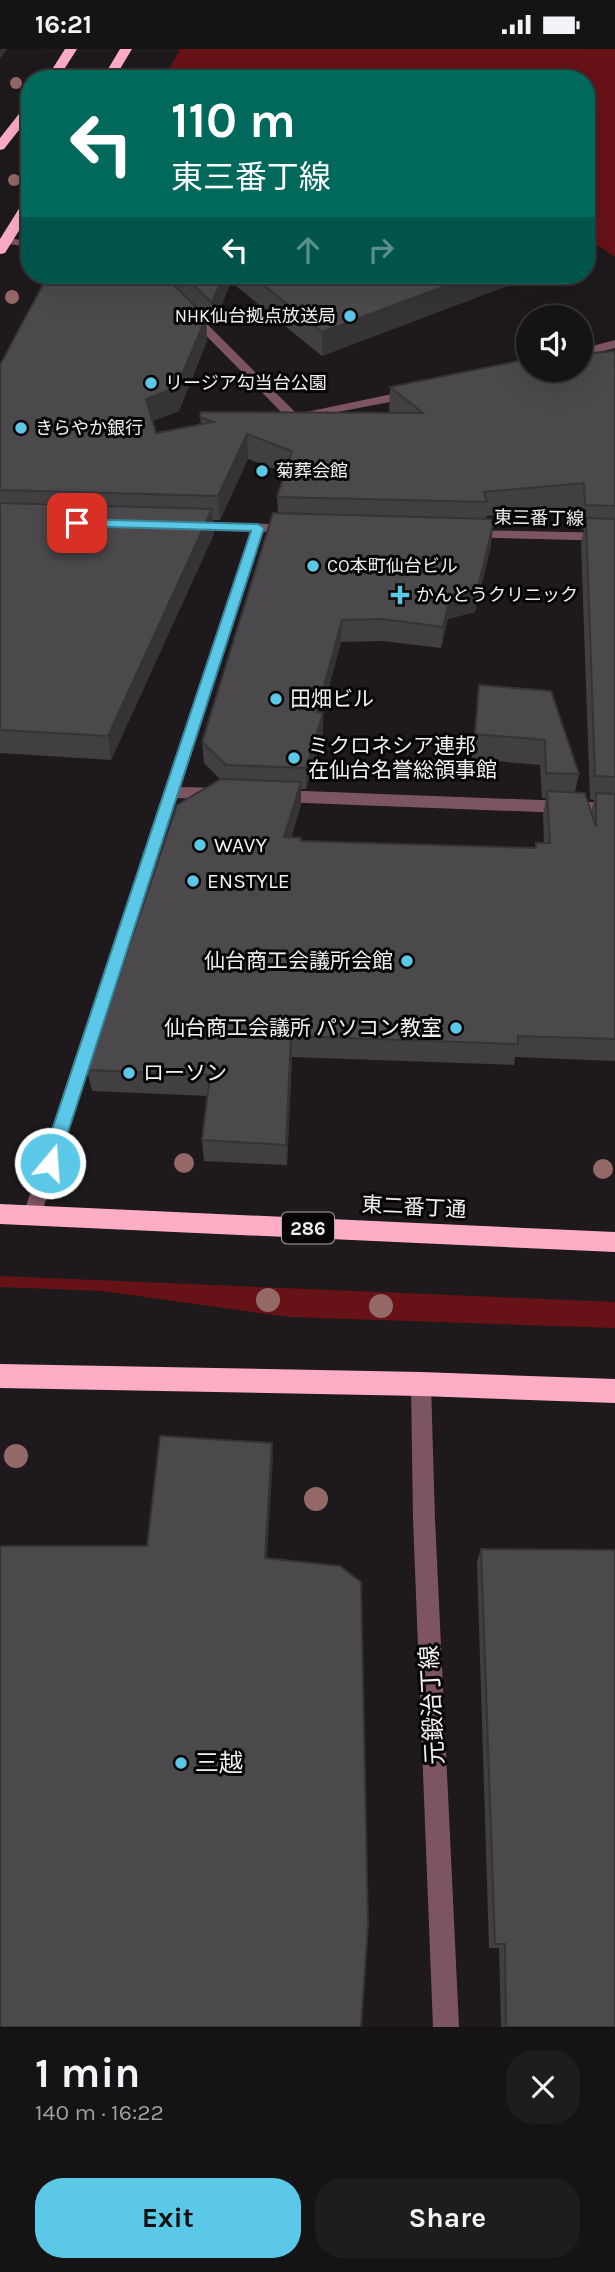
<!DOCTYPE html>
<meta charset="utf-8">
<style>
body{margin:0;font-family:Karla,"Noto Sans JP",sans-serif;background:#1f1c1e;color:#f1f3f6;height:100vh;display:flex;flex-direction:column;font-size:26px;white-space:nowrap}
*{box-sizing:border-box;margin:0}
p{font-size:23px;color:#9e9ea0}
.icon{flex:none;width:38px;height:38px;fill:none;stroke:currentColor;stroke-width:2;stroke-linecap:round;stroke-linejoin:round}
.map{position:relative;height:1978px;overflow:hidden}
.sheet{display:flex;flex-direction:column;background:#161315;flex:1}
.sheet>*{flex:none}
.hud{position:absolute;left:21px;top:21px;width:574px;height:214px;border-radius:28px;box-shadow:0 7px 28px #0002,0 0 0 2px #353234;background:#00695c;color:#fff;overflow:hidden}
.fabs{position:absolute;left:516px;top:256px;display:grid;gap:14px}
.fabs a{display:grid;place-items:center;width:77px;height:77px;border-radius:50%;background:#161315;box-shadow:0 7px 28px #0002,0 0 0 2px #353234;font-size:35px}
.pin{position:absolute;display:grid;place-items:center;width:60px;height:60px;color:#fff;margin:-30px;border-radius:14px;box-shadow:0 4px 10px #0006}
.me{position:absolute;width:77px;margin:-38px;rotate:18deg;stroke-linejoin:round;filter:drop-shadow(0 0 5px #0008)}
.turn{display:flex;align-items:center;gap:24px;height:147px;padding:0 35px;font-size:32px}
.turn .icon{width:91px;height:91px;stroke-width:2.5}
.turn b{display:block;font-size:49px;line-height:60px}
.lanes{display:flex;align-items:center;height:66px;padding:0 35px;background:#0003;justify-content:center;gap:35px;direction:ltr}
.lanes .off{opacity:.35}
.round{display:grid;place-items:center;flex:none;width:74px;height:74px;border-radius:28px;background:#1f1c1e}
.summary{display:flex;align-items:center;justify-content:space-between;height:119px;padding:0 35px}
h1{font-size:42px;font-weight:700;line-height:52px}
.button{display:flex;gap:14px;margin-top:auto;padding:14px 35px}
.button a{flex:1;height:80px;border-radius:28px;background:#5ac8e6;color:#111;font-size:28px;font-weight:700;line-height:80px;text-align:center}
.button a+a{background:#1f1c1e;color:#f1f3f6}
.status{display:flex;justify-content:space-between;align-items:center;height:49px;padding:0 35px;background:#161315;direction:ltr}
.status svg{height:19px;fill:currentColor}
.map>svg:first-child{display:block}
.green{fill:#671216}
.lines{fill:none;stroke-linecap:round;stroke-linejoin:round}
.street{fill:#7d5560;fill-rule:evenodd}
.highway{fill:#feadc5;fill-rule:evenodd}
.tree{fill:#946866}
.wall{fill:#413f42;fill-rule:evenodd}
.shaded-wall{fill:#353336}
.building{fill:#4c494d;stroke:#353336;stroke-width:2}
.route{fill:#5ac8e6;stroke:#3a8296;stroke-width:2}
.poi-dot{fill:#5ac8e6;stroke:#070506;stroke-width:2.5}
.labels{text-anchor:middle;stroke-width:6;stroke-linejoin:round;paint-order:stroke}
.far-poi-label{font-size:18px;fill:#f3f0f2;stroke:#070506;text-anchor:start}
.far-street-label{font-size:18px;fill:#f3f0f2;stroke:#070506}
.shield{fill:#070506;stroke:#acaaab;stroke-width:2}
.shield-label{font-size:19px;font-weight:bold;fill:#f3f0f2}
.poi-label{font-size:21px;fill:#f3f0f2;stroke:#070506;text-anchor:start}
.street-label{font-size:21px;fill:#f3f0f2;stroke:#070506}
.near-street-label{font-size:24px;fill:#f3f0f2;stroke:#070506}
.near-poi-label{font-size:24px;fill:#f3f0f2;stroke:#070506;text-anchor:start}
</style>
<div class="status"><b>16:21</b><svg viewBox="0 0 49 12"><path d="M0 12V9h3v3zM5 12V6h3v6zM10 12V3h3v9zM15 12V0h3v12zM26 1h20v11H26zM47 4h2v5h-2z"/></svg></div>
<div class="map">
<svg width="615" height="1978" viewBox="0 0 615 1978">
<rect width="100%" height="100%" fill="#1d191c"/>
<!-- green -->
<path class="green" d="M180,0H615V208L586,189V30H164Z
M0,1227L615,1253V1279L289,1268L102,1242L0,1238Z"/>
<g class="lines">
<!-- street -->
<path class="street" d="M5,189L30,192V198L1,194V190Z
M187,263H195L297,365L411,341L417,345L411,349L290,372L187,267Z
M615,291V299L581,308V300Z
M192,473L269,475L276,479L274,482L263,483L181,738L220,739L228,745L220,751L177,749L41,1166L39,1172L32,1174L25,1172L23,1166L250,483L187,480L185,477Z
M468,481L615,484V492L463,488L461,485Z
M279,741L615,754V766L279,753L271,747Z
M421,1325L428,1328L431,1335L435,1470L459,1978H433L413,1470L411,1335L414,1328Z"/>
<!-- highway -->
<path class="highway" d="M65,0H77L58,30H46Z
M120,0H132L114,30H102Z
M30,55V67L4,100L0,101V89L26,56Z
M30,149V164L5,204L0,205V190L25,150Z
M0,1155L615,1183V1203L0,1175Z
M0,1315L421,1323L615,1330V1354L421,1347L0,1339Z"/>
</g>
<!-- trees -->
<g class="tree">
<circle cx="16" cy="34" r="6"/>
<circle cx="14" cy="131" r="6"/>
<circle cx="12" cy="248" r="7"/>
<circle cx="184" cy="1114" r="10"/>
<circle cx="603" cy="1120" r="10"/>
<circle cx="268" cy="1251" r="12"/>
<circle cx="381" cy="1257" r="12"/>
<circle cx="16" cy="1407" r="12"/>
<circle cx="316" cy="1450" r="12"/>
</g>
<!-- wall -->
<path class="wall" d="M48,226H536L322,307L231,233L213,278L206,271L207,292L179,362L152,372L156,384L201,375L200,368L391,364L389,362L390,338L615,302V1012L515,1008L514,1016L292,1008L287,1116L204,1112L202,1091L208,1047L92,1042L87,1021L220,730L204,714L202,693L278,464L277,448L285,424L248,410L220,471H213L214,485L111,711L0,704V316ZM580,458L581,480L584,481L581,494L590,750L594,751L591,763L575,743L579,725L551,642L479,636L472,710L540,716L542,749H546L543,766L544,794H536L535,799L301,792L291,789L301,756V740H306L323,685L322,664L341,593L382,592L441,599L448,570L475,563L491,497L486,467Z
M481,1500L615,1978H501L499,1899H489L477,1513Z"/>
<!-- shaded-wall -->
<path class="shaded-wall" d="M0,0H7L0,10Z
M224,226H231V233L213,278L212,254Z
M475,226H536L322,307V283Z
M206,268L207,292L179,362L148,374L146,350Z
M247,385L248,410L220,471L218,447Z
M212,460L214,485L111,711L108,687Z
M493,476L491,497L475,563L448,570L441,599L443,578L450,548Z
M342,571L341,593L316,684L317,663Z
M323,664V685L306,740V719Z
M301,733V756L284,812V788Z
M291,987L292,1008L287,1116L286,1096Z
M272,1394L273,1410L266,1523L265,1509Z"/>
<!-- building -->
<path class="building" d="M48,226H164L206,268L177,338L146,350L156,384L213,373L200,368L201,363L423,364L390,338L528,310V320H581V305L615,302V457L585,456L584,434L484,443L487,453L277,448L292,402L247,385L218,447L0,441V316Z
M183,226H224L212,254Z
M251,226H475L322,283Z
M0,454L212,460L108,687L0,681Z
M273,464L491,470L493,476L477,542L450,548L443,578L383,570L342,571L317,663L323,664L306,719L226,716L202,693Z
M586,469L615,470V728L595,727Z
M479,636L551,642L579,725L546,724L545,691L475,685Z
M221,730L301,733L284,788L301,789V792L536,799V794H550L547,742L585,744L596,778V744L615,745V990L518,987V995L291,987L286,1096L202,1091L210,1026L87,1021L177,756Z
M160,1387L272,1394L265,1509L340,1517L361,1533L368,1876L361,1978H0V1497H147Z
M481,1500L615,1501V1978H506L505,1895H495Z"/>
<!-- route -->
<path class="route" d="M77,470L258,475L264,479L58,1114L55,1119L50,1121L44,1119L41,1114L251,482L73,477L71,474Z"/>
<!-- markers -->
<g class="poi-dot">
<circle cx="350" cy="267" r="7"/>
<circle cx="151" cy="334" r="7"/>
<circle cx="21" cy="379" r="7"/>
<circle cx="262" cy="422" r="7"/>
<circle cx="313" cy="517" r="7"/>
<path d="M396.5 535.5h7v7h7v7h-7v7h-7v-7h-7v-7h7z"/>
<circle cx="276" cy="650" r="7"/>
<circle cx="294" cy="709" r="7"/>
<circle cx="200" cy="796" r="7"/>
<circle cx="193" cy="832" r="7"/>
<circle cx="407" cy="912" r="7"/>
<circle cx="456" cy="979" r="7"/>
<circle cx="129" cy="1024" r="7"/>
<circle cx="181" cy="1714" r="7"/>
</g>
<g class="labels">
<!-- far-poi labels -->
<g class="far-poi-label">
<text x="336" y="273" text-anchor="end">NHK仙台拠点放送局</text>
<text x="165" y="340">リージア勾当台公園</text>
<text x="35" y="385">きらやか銀行</text>
<text x="276" y="428">菊葬会館</text>
<text x="327" y="523">CO本町仙台ビル</text>
<text x="416" y="552">かんとうクリニック</text>
</g>
<!-- far-street labels -->
<g class="far-street-label">
<text transform="translate(539 469) rotate(1)" y="6">東三番丁線</text>
</g>
<!-- shield labels -->
<rect class="shield" x="282" y="1163.5" width="52" height="31" rx="5"/>
<g class="shield-label">
<text x="308" y="1186">286</text>
</g>
<!-- poi labels -->
<g class="poi-label">
<text x="290" y="657">田畑ビル</text>
<text x="308" y="704">ミクロネシア連邦<tspan x="308" dy="24">在仙台名誉総領事館</tspan></text>
<text x="214" y="803">WAVY</text>
<text x="207" y="839">ENSTYLE</text>
<text x="393" y="919" text-anchor="end">仙台商工会議所会館</text>
<text x="442" y="986" text-anchor="end">仙台商工会議所 パソコン教室</text>
<text x="143" y="1031">ローソン</text>
</g>
<!-- street labels -->
<g class="street-label">
<text transform="translate(414 1158) rotate(3)" y="7">東二番丁通</text>
</g>
<!-- near-street labels -->
<g class="near-street-label">
<text transform="translate(432 1656) rotate(-93)" y="8">元鍛治丁線</text>
</g>
<!-- near-poi labels -->
<g class="near-poi-label">
<text x="195" y="1722">三越</text>
</g>
</g>
</svg>
<div class="fabs">
<a><svg class="icon" aria-label="sound" viewBox="0 0 24 24"><path d="M4 9h4l5-4v14l-5-4H4zM17 9q2 3 0 6"/></svg></a>
</div>
<div class="pin" style="left:77px;top:474px;background:#d93025"><svg class="icon" aria-label="arrive" viewBox="0 0 24 24"><path d="M6 21V4h12l-3 4 3 4H6"/></svg></div>
<svg class="me" style="left:50px;top:1114px" viewBox="-20 -20 40 40"><circle r="17" fill="#5ac8e6" stroke="#fff" stroke-width="3"/><path d="M0-11L8 9 0 5-8 9z" fill="#fff"/></svg>
<div class="hud">
<div class="turn"><svg class="icon" aria-label="left" viewBox="0 0 24 24"><path d="M17 20v-9H6M10 6l-5 5 5 5"/></svg><div><b>110 m</b>東三番丁線</div></div>
<div class="lanes"><svg class="icon" aria-label="left" viewBox="0 0 24 24"><path d="M17 20v-9H6M10 6l-5 5 5 5"/></svg><svg class="icon off" aria-label="ahead" viewBox="0 0 24 24"><path d="M12 20V5M6 11l6-6 6 6"/></svg><svg class="icon off" aria-label="right" viewBox="0 0 24 24"><path d="M7 20v-9h11M14 6l5 5-5 5"/></svg></div>
</div>
</div>
<section class="sheet">
<div class="summary"><div><h1>1 min</h1><p>140 m · 16:22</p></div><a class="round"><svg class="icon" aria-label="close" viewBox="0 0 24 24"><path d="M6 6l12 12M18 6L6 18"/></svg></a></div>
<div class="button"><a>Exit</a><a>Share</a></div>
</section>
